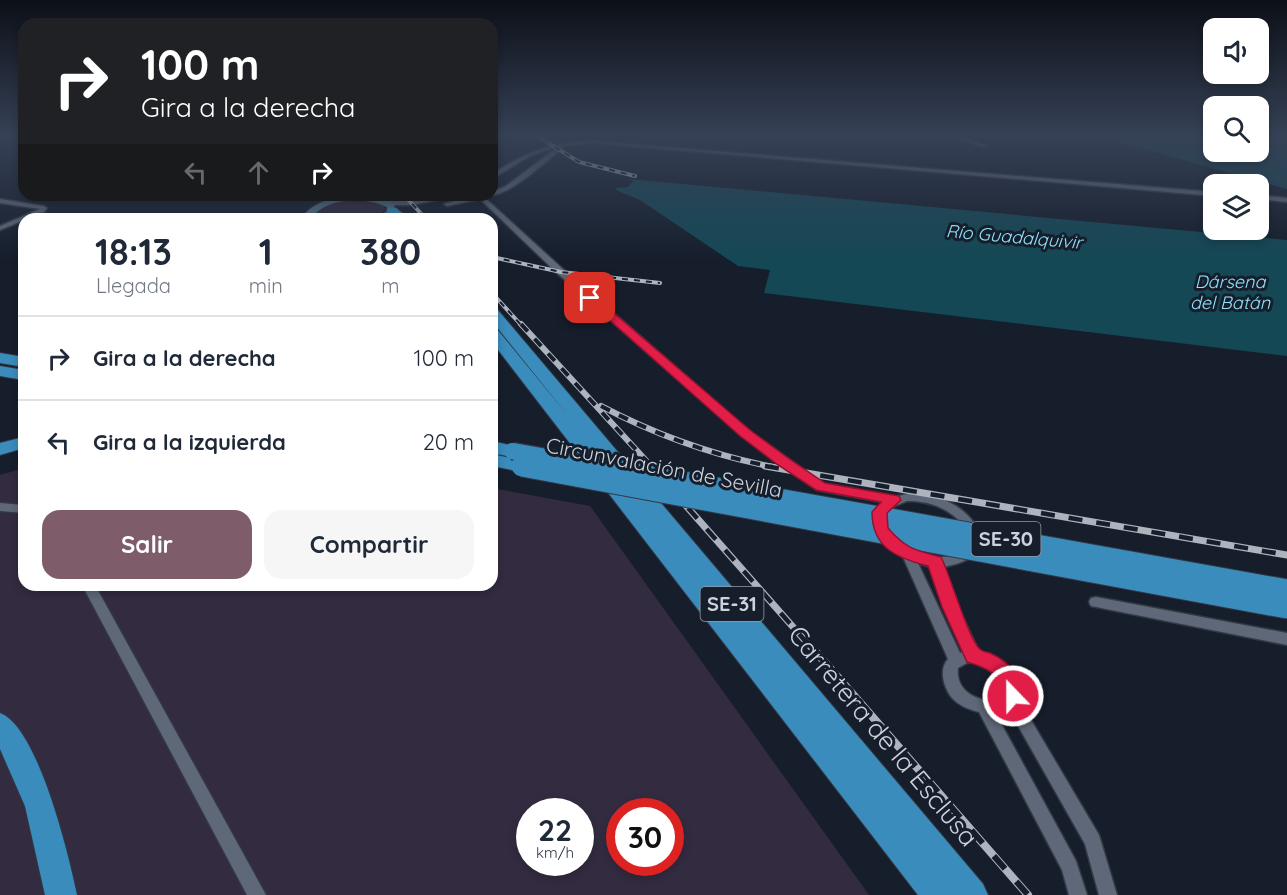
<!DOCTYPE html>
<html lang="es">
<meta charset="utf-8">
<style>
body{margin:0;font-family:Quicksand,sans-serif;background:#f6f6f7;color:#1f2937;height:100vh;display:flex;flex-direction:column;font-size:22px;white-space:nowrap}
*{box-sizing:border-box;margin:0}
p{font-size:20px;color:#747a83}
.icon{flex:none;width:33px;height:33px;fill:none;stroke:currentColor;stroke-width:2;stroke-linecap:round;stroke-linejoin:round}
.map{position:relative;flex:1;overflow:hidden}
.drawer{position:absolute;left:18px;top:213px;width:480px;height:378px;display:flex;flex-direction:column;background:#fff;border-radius:18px;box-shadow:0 3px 9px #0003}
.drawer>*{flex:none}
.top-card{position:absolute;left:18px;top:18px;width:480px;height:183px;border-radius:18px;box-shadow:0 3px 9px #0003;background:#202124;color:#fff;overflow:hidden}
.buttons{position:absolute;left:1203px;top:18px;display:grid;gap:12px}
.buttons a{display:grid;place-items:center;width:66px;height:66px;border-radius:12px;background:#fff;box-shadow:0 3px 9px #0003;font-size:30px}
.speed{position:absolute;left:516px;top:798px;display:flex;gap:12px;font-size:30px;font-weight:700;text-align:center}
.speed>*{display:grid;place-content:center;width:78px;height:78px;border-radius:50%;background:#fff;box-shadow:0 3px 9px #0003;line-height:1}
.speed small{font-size:15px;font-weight:400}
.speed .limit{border:9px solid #d22;background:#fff;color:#111}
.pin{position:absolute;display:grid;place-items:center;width:51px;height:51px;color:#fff;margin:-26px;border-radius:12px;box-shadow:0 3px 9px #0006}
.me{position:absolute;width:66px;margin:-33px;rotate:338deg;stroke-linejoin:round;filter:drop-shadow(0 0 4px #0008)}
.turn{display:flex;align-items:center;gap:21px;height:126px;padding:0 24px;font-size:27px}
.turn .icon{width:78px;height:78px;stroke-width:2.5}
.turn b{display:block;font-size:42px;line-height:51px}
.lanes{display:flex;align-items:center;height:57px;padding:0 24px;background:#0003;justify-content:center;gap:30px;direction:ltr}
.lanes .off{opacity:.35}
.eta{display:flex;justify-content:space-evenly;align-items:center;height:102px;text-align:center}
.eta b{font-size:36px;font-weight:700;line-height:42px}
.cta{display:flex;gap:12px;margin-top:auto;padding:12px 24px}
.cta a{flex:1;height:69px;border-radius:18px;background:#7e5c6a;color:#fff;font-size:24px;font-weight:700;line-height:69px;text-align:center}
.cta a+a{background:#f6f6f7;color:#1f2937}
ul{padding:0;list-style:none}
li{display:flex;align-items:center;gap:18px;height:84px;padding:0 24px;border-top:2px solid #e0e1e3}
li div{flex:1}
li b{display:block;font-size:22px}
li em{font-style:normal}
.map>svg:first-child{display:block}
.green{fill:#332b40;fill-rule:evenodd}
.water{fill:#144855}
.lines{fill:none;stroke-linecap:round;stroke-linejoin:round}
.street-casing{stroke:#333844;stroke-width:3}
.secondary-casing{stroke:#333844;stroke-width:2}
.highway-casing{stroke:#333844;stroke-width:2}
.street{fill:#5e6878;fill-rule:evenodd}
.secondary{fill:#53738d;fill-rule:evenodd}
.highway{fill:#3a8cbd;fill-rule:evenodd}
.rail-far3-casing{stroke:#aeb4be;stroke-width:4}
.rail-far2-casing{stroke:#aeb4be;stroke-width:6}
.rail-far1-casing{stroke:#aeb4be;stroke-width:7}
.rail-casing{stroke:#aeb4be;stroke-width:8}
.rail-far3{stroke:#161e2c;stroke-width:2;stroke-dasharray:6;stroke-linecap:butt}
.rail-far2{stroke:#161e2c;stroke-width:4;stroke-dasharray:10;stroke-linecap:butt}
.rail-far1{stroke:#161e2c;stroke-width:4.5;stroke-dasharray:14;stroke-linecap:butt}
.rail{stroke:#161e2c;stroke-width:6;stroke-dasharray:17;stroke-linecap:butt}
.highway-bridge-far1-casing{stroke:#333844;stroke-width:19;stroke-linecap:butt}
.highway-bridge-casing{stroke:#333844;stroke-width:23;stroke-linecap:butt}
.highway-bridge-far1{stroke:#3a8cbd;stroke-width:16}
.highway-bridge{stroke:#3a8cbd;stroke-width:21}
.route{fill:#e11d48;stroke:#92132f;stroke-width:1.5}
.labels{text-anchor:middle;stroke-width:6;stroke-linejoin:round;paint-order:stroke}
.far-water-label{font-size:18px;font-style:italic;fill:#8fe3fa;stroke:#161e2c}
.shield{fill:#161e2c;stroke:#959ca6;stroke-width:1.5}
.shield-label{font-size:20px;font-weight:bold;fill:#ccd2db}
.street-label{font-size:21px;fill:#ccd2db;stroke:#161e2c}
.near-street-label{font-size:26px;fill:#ccd2db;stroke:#161e2c}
</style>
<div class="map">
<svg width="1287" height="895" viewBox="0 0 1287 895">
<rect width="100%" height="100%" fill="#161e2c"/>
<!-- green -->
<path class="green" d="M349,201L379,203L386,209L375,219L310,218L312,213L327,205Z
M24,468V585H492V488L590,506L869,895H0V475ZM530,812H580V862H530ZM620,812H670V862H620Z"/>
<!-- water -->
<path class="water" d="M1090,134H1213L1214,152H1258L1259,134L1287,136V189Z
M629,179L1287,240V356L764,293L770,270L738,266L640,200L616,190L615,188L628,187L633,181Z"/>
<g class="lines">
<!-- street casing -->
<g class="street-casing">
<path id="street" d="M946,134H954L987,146L982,147Z
M593,141L1214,192V196L593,143L562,146L563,148C546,161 510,196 490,195H492V192L506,186L559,146L530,156L492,179V174C526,152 552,142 593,141Z
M448,195H461L412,205H389L386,203L389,201H412Z
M476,195H486L485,198L564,270L749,431L824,484L896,497C950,476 1027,554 943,567L958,607L979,652C999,658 1026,673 1018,698L1099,835L1117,895H1099L1085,844L1009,710L996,714L1076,861L1087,895H1069L1062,870L979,712C970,710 960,706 953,699C944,689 938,670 948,659L903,557L886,545L877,532L872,520L882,502L817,490L741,435L558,274L480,199L447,206L444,204ZM907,501C925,501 940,505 954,516C1004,556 909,582 884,520L890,508ZM918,563L930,567L944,607L965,651L960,653ZM974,662C991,667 1009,679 1003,698C982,705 955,693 958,668L967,663Z
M1258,195L1287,198V202L1258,199Z
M0,199L44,206L47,208L44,212L0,230V226L40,209L0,203Z
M0,503L24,505V513L0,511Z
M82,585H95L266,895H247Z
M1096,597L1287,633V645L1096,607L1091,606L1089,602L1091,598Z"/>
</g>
<!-- secondary casing -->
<g class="secondary-casing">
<path id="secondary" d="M345,196C362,196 378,196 394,204L395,212L388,219H378L387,211V207C366,196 324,197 311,219H301C312,203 327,200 345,196Z"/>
</g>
<!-- highway casing -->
<g class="highway-casing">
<path id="highway" d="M388,208H396L409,219H397L388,212Z
M492,308L497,309L983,884L988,895H918L492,342V328L497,329L569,417L492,321Z
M0,353L24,357V367L0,363Z
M0,366L24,370V380L0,376Z
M24,437V448L0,455V443Z
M492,441L518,447L521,451L512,457L492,453Z
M492,454L529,462L531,466L522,472L492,466Z
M0,713C38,727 69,856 77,895H45L25,806L0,749Z"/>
</g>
<!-- street -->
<use href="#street" class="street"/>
<!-- secondary -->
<use href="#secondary" class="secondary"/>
<!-- highway -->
<use href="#highway" class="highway"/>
<!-- rail-far3 casing -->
<g class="rail-far3-casing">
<path id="rail-far3" d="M534,134L579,162L635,176
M404,195L426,219
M492,257L561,272L660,283
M492,293L522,326"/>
</g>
<!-- rail-far2 casing -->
<g class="rail-far2-casing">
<path id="rail-far2" d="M521,324L652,467
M601,406C656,435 712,455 773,467"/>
</g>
<!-- rail-far1 casing -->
<g class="rail-far1-casing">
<path id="rail-far1" d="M651,466L816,653
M765,466L1287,555"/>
</g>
<!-- rail casing -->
<g class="rail-casing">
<path id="rail" d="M815,651L1028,895"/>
</g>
<!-- rail-far3 -->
<use href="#rail-far3" class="rail-far3"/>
<!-- rail-far2 -->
<use href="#rail-far2" class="rail-far2"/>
<!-- rail-far1 -->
<use href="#rail-far1" class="rail-far1"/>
<!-- rail -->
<use href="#rail" class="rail"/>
<!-- highway-bridge-far1 casing -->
<g class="highway-bridge-far1-casing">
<path id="highway-bridge-far1" d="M512,451L602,467
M522,466L528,467"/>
</g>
<!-- highway-bridge casing -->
<g class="highway-bridge-casing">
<path id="highway-bridge" d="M522,466L1287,608
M594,466L1287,590"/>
</g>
<!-- highway-bridge-far1 -->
<use href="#highway-bridge-far1" class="highway-bridge-far1"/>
<!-- highway-bridge -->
<use href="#highway-bridge" class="highway-bridge"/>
</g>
<!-- sky -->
<linearGradient id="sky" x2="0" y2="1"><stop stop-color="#0c1018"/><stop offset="0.52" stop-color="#364156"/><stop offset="1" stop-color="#364156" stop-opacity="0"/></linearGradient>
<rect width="1287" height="260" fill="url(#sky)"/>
<!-- route -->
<path class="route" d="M587,296H594L750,430L788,458L825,483L899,496L901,500L887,513L888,528C906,549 915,550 941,557C950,574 969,642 981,650C984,652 987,652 990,653C1008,661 1029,681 1020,702L1013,705L1006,702C1003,697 1004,693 1003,688C998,672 981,666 967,662L942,607L928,566C897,558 872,548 872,512L881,502L816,490L778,465L740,436L587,300Z"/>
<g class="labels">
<!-- far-water labels -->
<g class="far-water-label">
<text transform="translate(1014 237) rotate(5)" y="6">Río Guadalquivir</text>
<text x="1230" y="288">Dársena<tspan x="1230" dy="21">del Batán</tspan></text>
</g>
<!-- shield labels -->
<g class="shield">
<rect x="971.5" y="522" width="69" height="34" rx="4.5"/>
<rect x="700.5" y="587" width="63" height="34" rx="4.5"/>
</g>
<g class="shield-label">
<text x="1006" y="546">SE-30</text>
<text x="732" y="611">SE-31</text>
</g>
<!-- street labels -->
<g class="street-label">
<text transform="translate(664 468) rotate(11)" y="7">Circunvalación de Sevilla</text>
</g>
<!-- near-street labels -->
<g class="near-street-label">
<text transform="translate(883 736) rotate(50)" y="9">Carretera de la Esclusa</text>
</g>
</g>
</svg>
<div class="buttons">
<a><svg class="icon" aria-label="sound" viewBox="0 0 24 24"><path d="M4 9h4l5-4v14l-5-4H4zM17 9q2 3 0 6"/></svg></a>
<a><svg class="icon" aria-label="search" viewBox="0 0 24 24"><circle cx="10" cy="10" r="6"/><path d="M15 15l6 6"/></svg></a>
<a><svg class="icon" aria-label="layers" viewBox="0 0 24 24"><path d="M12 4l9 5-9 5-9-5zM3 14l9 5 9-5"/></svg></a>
</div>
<div class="speed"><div>22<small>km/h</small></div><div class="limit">30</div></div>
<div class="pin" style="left:590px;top:298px;background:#d93025"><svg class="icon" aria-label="arrive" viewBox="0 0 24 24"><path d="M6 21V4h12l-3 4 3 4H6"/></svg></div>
<svg class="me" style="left:1013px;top:696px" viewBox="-20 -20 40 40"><circle r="17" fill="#e11d48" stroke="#fff" stroke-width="3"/><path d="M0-11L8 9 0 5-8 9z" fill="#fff"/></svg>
<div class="top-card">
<div class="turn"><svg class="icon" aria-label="right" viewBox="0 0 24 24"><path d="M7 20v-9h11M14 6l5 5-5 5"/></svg><div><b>100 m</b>Gira a la derecha</div></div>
<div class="lanes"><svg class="icon off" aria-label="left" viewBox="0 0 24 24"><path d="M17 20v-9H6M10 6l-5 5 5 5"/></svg><svg class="icon off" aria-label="ahead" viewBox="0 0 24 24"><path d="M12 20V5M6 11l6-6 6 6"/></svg><svg class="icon" aria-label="right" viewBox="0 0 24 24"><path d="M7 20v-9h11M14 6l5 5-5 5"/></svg></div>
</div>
<section class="drawer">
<div class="eta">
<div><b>18:13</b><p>Llegada</p></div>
<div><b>1</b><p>min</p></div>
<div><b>380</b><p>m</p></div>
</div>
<ul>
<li><svg class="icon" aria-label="right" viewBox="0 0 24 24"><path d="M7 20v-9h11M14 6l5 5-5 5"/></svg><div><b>Gira a la derecha</b></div><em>100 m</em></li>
<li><svg class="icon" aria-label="left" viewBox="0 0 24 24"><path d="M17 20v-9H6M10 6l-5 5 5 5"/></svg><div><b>Gira a la izquierda</b></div><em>20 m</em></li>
</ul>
<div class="cta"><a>Salir</a><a>Compartir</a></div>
</section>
</div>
